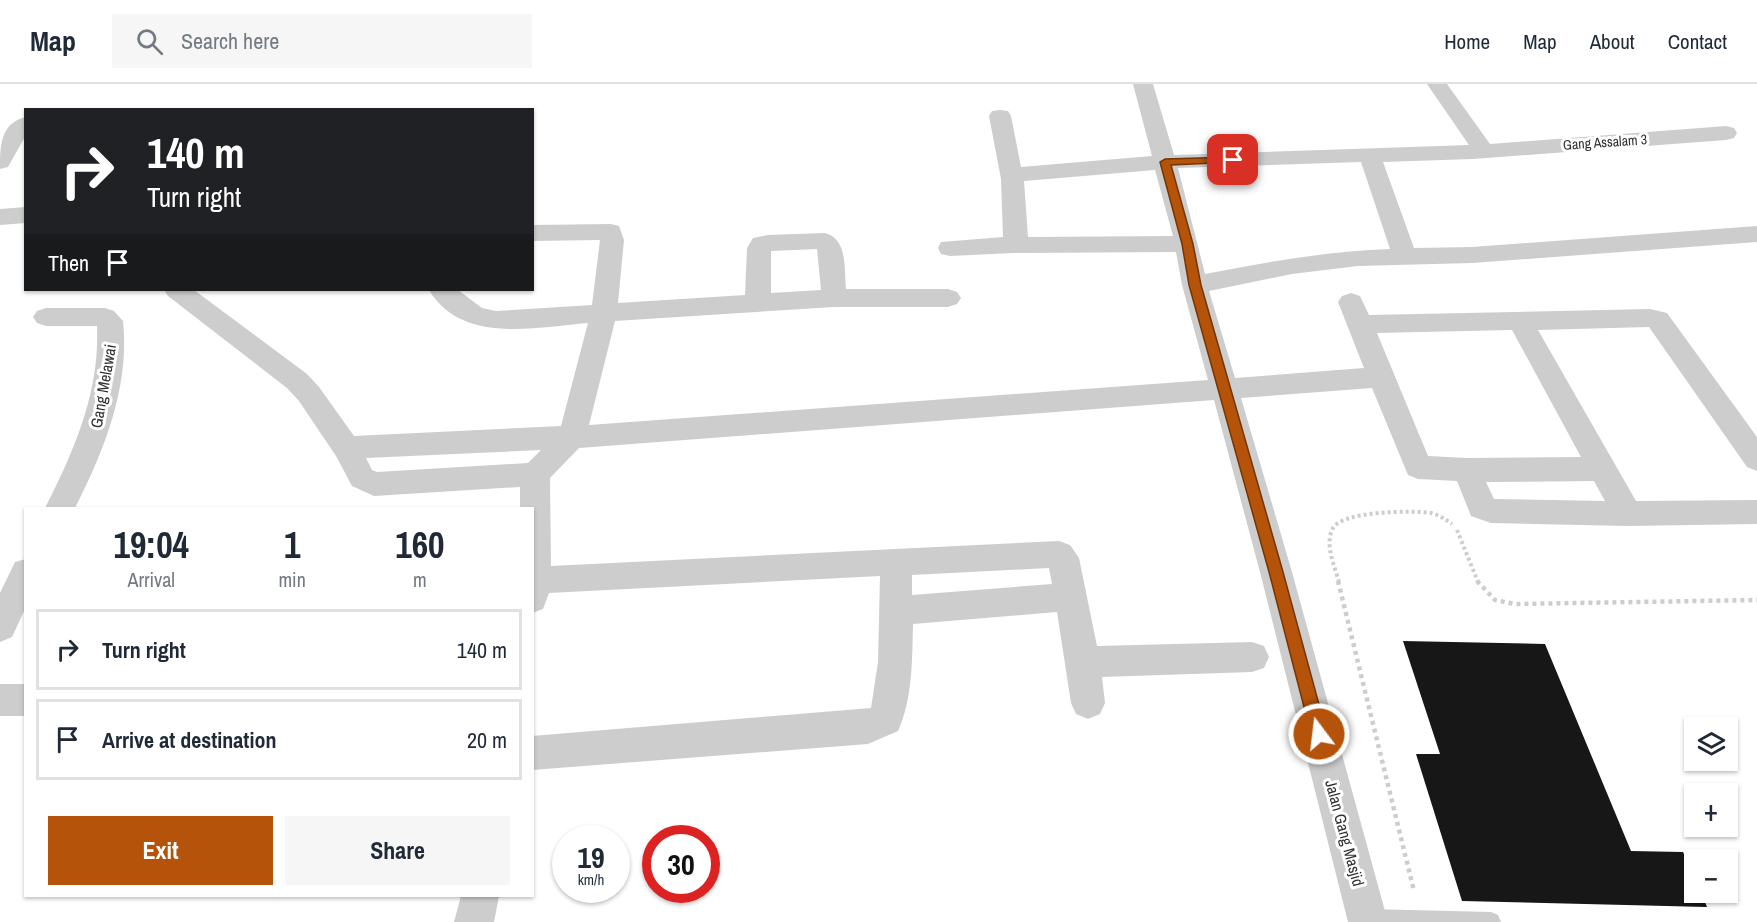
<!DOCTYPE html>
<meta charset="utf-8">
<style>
body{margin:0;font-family:"Archivo Narrow",sans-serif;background:#f6f6f7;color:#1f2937;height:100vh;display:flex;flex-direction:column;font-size:22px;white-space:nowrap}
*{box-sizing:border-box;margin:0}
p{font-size:20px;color:#747a83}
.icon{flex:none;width:33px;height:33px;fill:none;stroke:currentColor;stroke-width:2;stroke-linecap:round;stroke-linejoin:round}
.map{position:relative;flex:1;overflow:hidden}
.panel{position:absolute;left:24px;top:423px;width:510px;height:390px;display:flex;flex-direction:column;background:#fff;border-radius:0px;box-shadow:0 2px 4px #0004}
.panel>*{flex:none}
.top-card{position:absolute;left:24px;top:24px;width:510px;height:183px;border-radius:0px;box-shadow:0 2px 4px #0004;background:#202124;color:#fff;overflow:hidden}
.tools{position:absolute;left:1684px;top:633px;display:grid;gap:12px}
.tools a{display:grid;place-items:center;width:54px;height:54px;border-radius:0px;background:#fff;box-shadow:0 2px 4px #0004;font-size:30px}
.speed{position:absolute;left:552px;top:741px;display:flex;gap:12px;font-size:30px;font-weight:700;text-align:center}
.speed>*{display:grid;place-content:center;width:78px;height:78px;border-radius:50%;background:#fff;box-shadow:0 2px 4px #0004;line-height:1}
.speed small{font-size:15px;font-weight:400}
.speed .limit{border:9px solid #d22;background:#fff;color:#111}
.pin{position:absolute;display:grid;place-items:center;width:51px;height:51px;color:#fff;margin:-26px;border-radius:12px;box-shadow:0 3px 9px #0006}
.me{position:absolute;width:66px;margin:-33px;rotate:345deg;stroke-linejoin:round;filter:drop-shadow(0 0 4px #0008)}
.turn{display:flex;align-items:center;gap:21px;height:126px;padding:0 24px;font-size:27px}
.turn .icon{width:78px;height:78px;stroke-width:2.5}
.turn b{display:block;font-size:42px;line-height:51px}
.then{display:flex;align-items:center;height:57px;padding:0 24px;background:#0003;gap:12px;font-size:22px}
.eta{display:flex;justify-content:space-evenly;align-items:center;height:102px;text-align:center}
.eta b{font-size:36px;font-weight:700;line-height:42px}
.action{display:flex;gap:12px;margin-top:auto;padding:12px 24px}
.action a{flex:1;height:69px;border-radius:0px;background:#b45309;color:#fff;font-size:24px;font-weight:700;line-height:69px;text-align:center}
.action a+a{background:#f6f6f7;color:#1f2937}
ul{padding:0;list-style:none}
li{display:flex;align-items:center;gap:18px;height:81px;margin:0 12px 9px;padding:0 12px;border:3px solid #e0e1e3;border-radius:0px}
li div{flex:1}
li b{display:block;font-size:22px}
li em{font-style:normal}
header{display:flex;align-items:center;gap:36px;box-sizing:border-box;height:84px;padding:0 30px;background:#fff;border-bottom:2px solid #e0e1e3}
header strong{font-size:28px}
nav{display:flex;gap:33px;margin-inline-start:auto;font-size:21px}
.search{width:420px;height:54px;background:#f6f6f7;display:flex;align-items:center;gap:15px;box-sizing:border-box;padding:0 21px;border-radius:0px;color:#747a83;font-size:22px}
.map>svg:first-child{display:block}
.building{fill:#171717}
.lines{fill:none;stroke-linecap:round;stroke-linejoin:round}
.path-far1{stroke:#cdcdcd;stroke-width:4;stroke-dasharray:3 3;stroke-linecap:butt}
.path{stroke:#cdcdcd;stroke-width:4.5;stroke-dasharray:4 4;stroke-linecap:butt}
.lane{fill:#cdcdcd;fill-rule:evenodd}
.street{fill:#cdcdcd;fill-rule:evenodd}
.route{fill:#b45309;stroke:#753606;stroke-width:1.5}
.labels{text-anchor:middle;stroke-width:6;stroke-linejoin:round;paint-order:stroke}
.far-street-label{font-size:14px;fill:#303030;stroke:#fff}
.street-label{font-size:16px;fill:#303030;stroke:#fff}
</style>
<header>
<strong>Map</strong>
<div class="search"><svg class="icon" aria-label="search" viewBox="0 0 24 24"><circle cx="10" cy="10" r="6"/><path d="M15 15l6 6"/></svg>Search here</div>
<nav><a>Home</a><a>Map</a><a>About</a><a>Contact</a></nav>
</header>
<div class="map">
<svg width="1757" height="838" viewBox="0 0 1757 838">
<rect width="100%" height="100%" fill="#fff"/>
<!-- building -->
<path class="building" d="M1403,557L1545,560L1631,767L1683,768L1695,795V808H1701L1707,823L1462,817L1416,670H1440Z"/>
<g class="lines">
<!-- path-far1 -->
<path class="path-far1" d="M1457,446L1478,498
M1339,498C1335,483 1324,460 1333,444C1342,427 1414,426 1431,429C1439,431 1445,435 1452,440"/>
<!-- path -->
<path class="path" d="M1338,497L1414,807
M1477,497L1495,516L1515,520L1757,516"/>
<!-- lane -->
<path class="lane" d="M1368,825L1491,828L1498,831L1501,838H1359L1361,828Z"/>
<!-- street -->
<path class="street" d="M1133,0H1153L1174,71L1469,61L1427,0H1447L1490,60L1726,42L1734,44L1737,49L1734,54L1726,56L1473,75L1383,78L1414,164L1472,163L1757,142V158L1472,179L1358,182L1292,190L1209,207L1235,294L1364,284L1338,218L1342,212L1351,209L1360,212L1369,231L1650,225L1667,229L1757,353V387L1747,383L1649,243L1538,246L1636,417L1757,416V440L1627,442L1491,439L1471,432L1457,397L1418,395L1408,391L1372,304L1241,314L1292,488L1388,838H1348L1260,488L1214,316L579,364L550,394L551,482L1059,457L1070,461L1079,474L1097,562L1252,558L1264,562L1269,573L1264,584L1252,588L1102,593L1105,619L1100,630L1088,635L1076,630L1071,619L1057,528L913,540C912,575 913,614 898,647L868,660L532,686V652L871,624L878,578L880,492L549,509L543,525L532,529V424H520V403L374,412L352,402L336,372L299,317L287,304L168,212L164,206H194L307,290L319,303L354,352L561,342L588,239C536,243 462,261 429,206H458L482,224L496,227L592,221L600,156L532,157V141L611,140L619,142L624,156L618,219L745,211L747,164L753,154L768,151L825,149C848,155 844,185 846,205H948L957,208L961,214L957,220L948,223H834L615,237L589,341L1208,296L1182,201L1176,168L1013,169L950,172L941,170L938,164L941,158L1003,153L1001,95L989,32L992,27L1000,26L1008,27L1011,32L1021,83L1152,72ZM1361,78L1390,165C1328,167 1267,178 1205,190L1178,84ZM1155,86L1173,152L1028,153L1024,97ZM817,165L821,206L771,209V167ZM1512,246L1581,373L1467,374L1428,372L1377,249ZM541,366L528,379L377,388L372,386L366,374ZM1594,397L1605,417L1494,415L1486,398ZM1049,484L1052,500L912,511V491Z
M26,33V51L8,83L0,85C0,63 0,39 26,33Z
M26,123V139L0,141V125Z
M46,224H105L114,227L123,237C130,303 104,367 75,424H45C74,367 100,308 97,242H46L37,239L33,233L37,227Z
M26,475V523L12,553L0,558V509L15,478Z
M0,600H26V632H0Z
M461,812H499L494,838H454Z"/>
</g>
<!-- route -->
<path class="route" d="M1233,73L1237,74V78L1171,81L1193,160L1201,201L1283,488L1327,650L1324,655L1319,657L1313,655L1311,650L1269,488L1189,201L1182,160L1160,78L1165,75Z"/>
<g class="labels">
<!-- far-street labels -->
<g class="far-street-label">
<text transform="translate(1605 58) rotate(-4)" y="5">Gang Assalam 3</text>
</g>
<!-- street labels -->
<g class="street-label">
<text transform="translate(103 302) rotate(-80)" y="6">Gang Melawai</text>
<text transform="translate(1345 749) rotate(75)" y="6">Jalan Gang Masjid</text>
</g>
</g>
</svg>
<div class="tools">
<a><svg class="icon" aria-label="layers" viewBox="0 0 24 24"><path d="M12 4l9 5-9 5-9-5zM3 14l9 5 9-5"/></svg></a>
<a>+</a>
<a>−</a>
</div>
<div class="speed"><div>19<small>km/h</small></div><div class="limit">30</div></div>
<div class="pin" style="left:1233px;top:76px;background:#d93025"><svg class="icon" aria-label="arrive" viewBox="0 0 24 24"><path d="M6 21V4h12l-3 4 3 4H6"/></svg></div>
<svg class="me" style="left:1319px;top:650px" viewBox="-20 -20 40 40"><circle r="17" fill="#b45309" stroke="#fff" stroke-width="3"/><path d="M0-11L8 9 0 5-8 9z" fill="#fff"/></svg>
<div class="top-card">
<div class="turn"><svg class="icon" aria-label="right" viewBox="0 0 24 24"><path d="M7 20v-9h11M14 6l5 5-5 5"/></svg><div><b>140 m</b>Turn right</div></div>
<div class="then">Then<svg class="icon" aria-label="arrive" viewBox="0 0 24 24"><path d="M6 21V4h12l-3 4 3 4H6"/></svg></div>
</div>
<section class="panel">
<div class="eta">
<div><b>19:04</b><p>Arrival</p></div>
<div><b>1</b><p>min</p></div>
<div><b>160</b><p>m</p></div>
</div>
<ul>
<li><svg class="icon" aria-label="right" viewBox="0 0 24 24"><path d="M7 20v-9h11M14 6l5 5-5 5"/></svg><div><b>Turn right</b></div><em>140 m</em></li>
<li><svg class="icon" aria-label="arrive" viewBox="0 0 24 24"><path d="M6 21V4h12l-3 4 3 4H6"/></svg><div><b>Arrive at destination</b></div><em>20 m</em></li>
</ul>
<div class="action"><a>Exit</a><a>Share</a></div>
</section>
</div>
